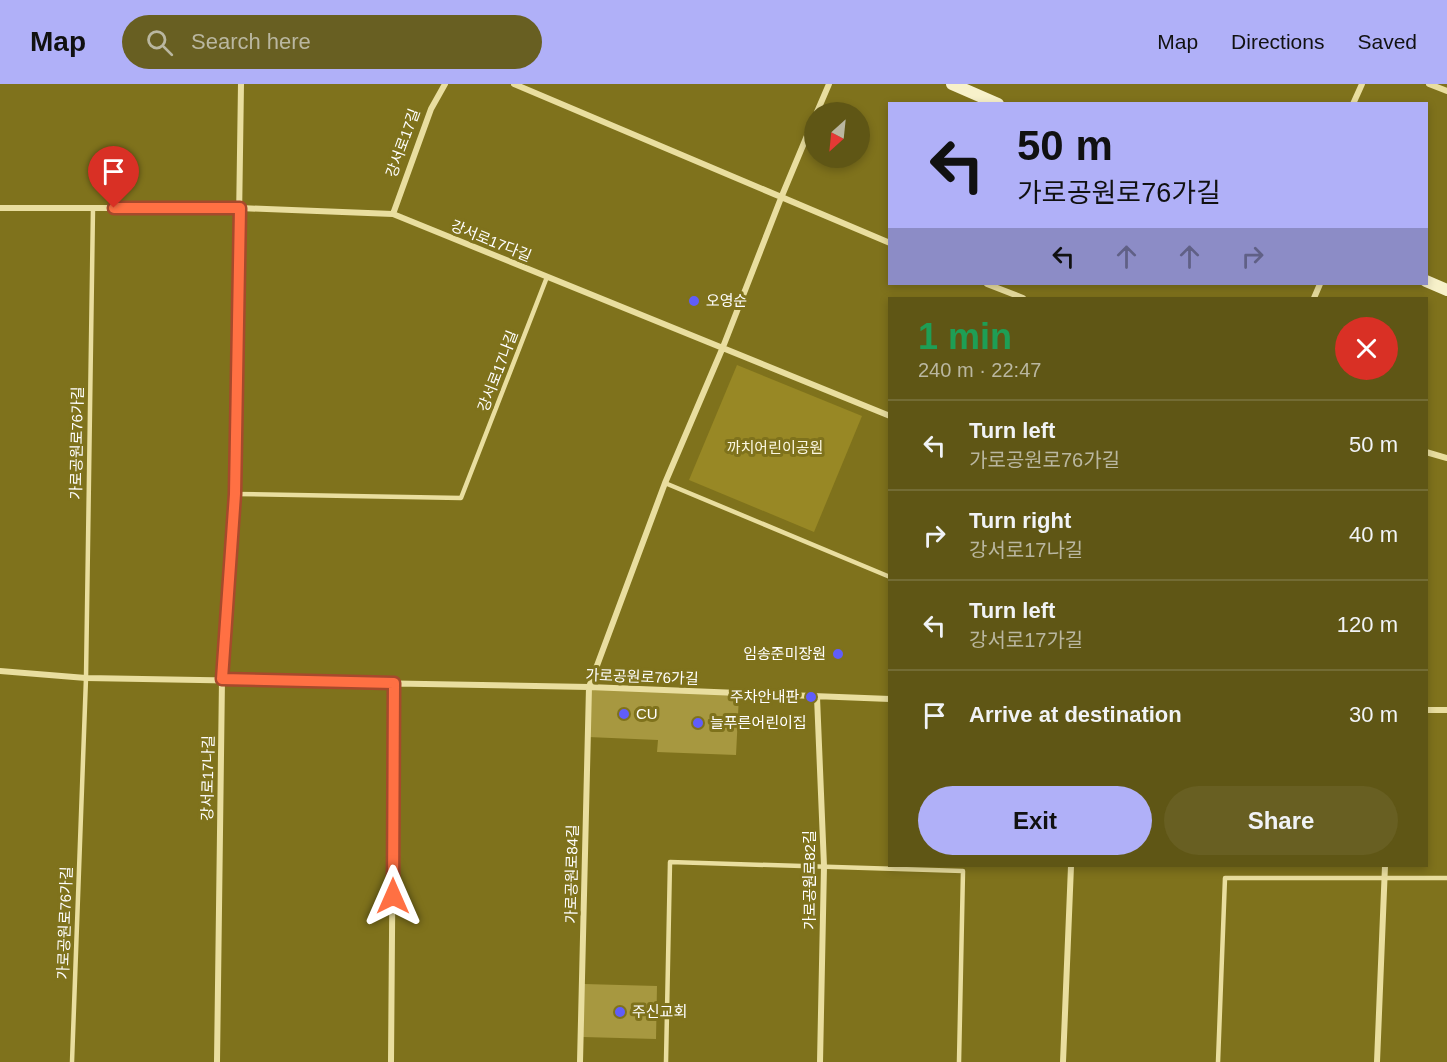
<!DOCTYPE html>
<meta charset="utf-8">
<style>
body{margin:0;font-family:Helvetica,"Noto Sans KR",sans-serif;background:#685f22;color:#f1f3f6;height:100vh;display:flex;flex-direction:column;font-size:22px;white-space:nowrap}
*{box-sizing:border-box;margin:0}
p{font-size:20px;color:#bab7a0}
.icon{flex:none;width:33px;height:33px;fill:none;stroke:currentColor;stroke-width:2;stroke-linecap:round;stroke-linejoin:round}
.map{position:relative;flex:1;overflow:hidden}
.drawer{position:absolute;left:888px;top:213px;width:540px;height:570px;display:flex;flex-direction:column;background:#5f5615;border-radius:0px;box-shadow:0 3px 9px #0003}
.drawer>*{flex:none}
.hud{position:absolute;left:888px;top:18px;width:540px;height:183px;border-radius:0px;box-shadow:0 3px 9px #0003;background:#b0b0f8;color:#111;overflow:hidden}
.needle{width:39px;rotate:207deg}
.fabs{position:absolute;left:804px;top:18px;display:grid;gap:12px}
.fabs a{display:grid;place-items:center;width:66px;height:66px;border-radius:50%;background:#5f5615;box-shadow:0 3px 9px #0003;font-size:30px}
.pin{position:absolute;display:grid;place-items:center;width:51px;height:51px;color:#fff;margin:-62px -26px;border-radius:50% 50% 50% 0;rotate:-45deg;box-shadow:0 0 6px #0007}
.pin .icon{rotate:45deg}
.me{position:absolute;width:66px;margin:-33px;rotate:0deg;stroke-linejoin:round;filter:drop-shadow(0 0 4px #0008)}
.turn{display:flex;align-items:center;gap:21px;height:126px;padding:0 30px;font-size:27px}
.turn .icon{width:78px;height:78px;stroke-width:2.5}
.turn b{display:block;font-size:42px;line-height:51px}
.lanes{display:flex;align-items:center;height:57px;padding:0 30px;background:#0003;justify-content:center;gap:30px;direction:ltr}
.lanes .off{opacity:.35}
.round{display:grid;place-items:center;flex:none;width:63px;height:63px;border-radius:32px;background:#685f22}
.summary{display:flex;align-items:center;justify-content:space-between;height:102px;padding:0 30px}
h1{font-size:36px;font-weight:700;line-height:45px;color:#1e9e55}
.cta{display:flex;gap:12px;margin-top:auto;padding:12px 30px}
.cta a{flex:1;height:69px;border-radius:36px;background:#b0b0f8;color:#111;font-size:24px;font-weight:700;line-height:69px;text-align:center}
.cta a+a{background:#685f22;color:#f1f3f6}
ul{padding:0;list-style:none}
li{display:flex;align-items:center;gap:18px;height:90px;padding:0 30px;border-top:2px solid #736c34}
li div{flex:1}
li b{display:block;font-size:22px}
li em{font-style:normal}
header{display:flex;align-items:center;gap:36px;box-sizing:border-box;height:84px;padding:0 30px;background:#b0b0f8;color:#111}
header strong{font-size:28px}
nav{display:flex;gap:33px;margin-inline-start:auto;font-size:21px}
.search{width:420px;height:54px;background:#685f22;display:flex;align-items:center;gap:15px;box-sizing:border-box;padding:0 21px;border-radius:33px;color:#bab7a0;font-size:22px}
.map>svg:first-child{display:block}
.green{fill:#988825}
.building{fill:#a79840}
.lines{fill:none;stroke-linecap:round;stroke-linejoin:round}
.lane{stroke:#e9de9f;stroke-width:4.5}
.street{stroke:#e9de9f;stroke-width:6}
.secondary{stroke:#f7f1ca;stroke-width:12}
.route-casing{stroke:#a6492c;stroke-width:15}
.route{stroke:#ff7043;stroke-width:10}
.poi-dot{fill:#605dfa;stroke:#7f721c;stroke-width:2}
.labels{text-anchor:middle;stroke-width:6;stroke-linejoin:round;paint-order:stroke}
.street-label{font-size:15px;fill:#fff;stroke:#7f721c}
.poi-label{font-size:15px;fill:#fff;stroke:#7f721c;text-anchor:start}
.park-label{font-size:15px;fill:#fbf7e1;stroke:#7f721c}
</style>
<header>
<strong>Map</strong>
<div class="search"><svg class="icon" aria-label="search" viewBox="0 0 24 24"><circle cx="10" cy="10" r="6"/><path d="M15 15l6 6"/></svg>Search here</div>
<nav><a>Map</a><a>Directions</a><a>Saved</a></nav>
</header>
<div class="map">
<svg width="1447" height="978" viewBox="0 0 1447 978">
<rect width="100%" height="100%" fill="#7f721c"/>
<!-- green -->
<path class="green" d="M737,281L862,332L814,448L689,396Z"/>
<!-- building -->
<path class="building" d="M589,605L739,611L736,671L657,668L658,656L588,653Z
M584,900L657,902L656,955L583,953Z"/>
<g class="lines">
<!-- lane -->
<path class="lane" d="M665,399L890,493
M235,410L461,414L547,193
M72,978L86,594L93,124
M666,978L670,778L963,787L959,978
M1218,978L1225,794H1447"/>
<!-- street -->
<path class="street" d="M514,0L890,159
M1429,0L1447,7
M1353,20L1362,0
M817,28L829,0
M0,124H240L393,130L890,332
M393,130L431,25L445,0
M987,200L1023,214
M1314,214L1320,200
M1426,368L1447,374
M0,587L86,594L589,603L890,615
M817,613L824,782L820,978
M1426,626H1447
M217,978L222,595L235,410L241,0
M391,978L394,599
M580,978L589,603L665,399L723,263L781,114L814,35
M1063,978L1071,782
M1377,978L1385,782"/>
<!-- secondary -->
<path class="secondary" d="M952,0L998,20
M1426,197L1447,206"/>
</g>
<g class="lines">
<!-- route casing -->
<g class="route-casing">
<path id="route" d="M114,124H240L235,410L222,595L394,599L393,812"/>
</g>
<!-- route -->
<use href="#route" class="route"/>
</g>
<!-- markers -->
<g class="poi-dot">
<circle cx="694" cy="217" r="6"/>
<circle cx="838" cy="570" r="6"/>
<circle cx="811" cy="613" r="6"/>
<circle cx="624" cy="630" r="6"/>
<circle cx="698" cy="639" r="6"/>
<circle cx="620" cy="928" r="6"/>
</g>
<g class="labels">
<!-- street labels -->
<g class="street-label">
<text transform="translate(403 59) rotate(-70)" y="5">강서로17길</text>
<text transform="translate(491 157) rotate(22)" y="5">강서로17다길</text>
<text transform="translate(498 287) rotate(-69)" y="5">강서로17나길</text>
<text transform="translate(77 359) rotate(-89)" y="5">가로공원로76가길</text>
<text transform="translate(642 593) rotate(2)" y="5">가로공원로76가길</text>
<text transform="translate(208 694) rotate(-89)" y="5">강서로17나길</text>
<text transform="translate(572 790) rotate(-89)" y="5">가로공원로84길</text>
<text transform="translate(810 796) rotate(-90)" y="5">가로공원로82길</text>
<text transform="translate(65 839) rotate(-88)" y="5">가로공원로76가길</text>
</g>
<!-- poi labels -->
<g class="poi-label">
<text x="706" y="222">오영순</text>
<text x="826" y="575" text-anchor="end">임송준미장원</text>
<text x="799" y="618" text-anchor="end">주차안내판</text>
<text x="636" y="635">CU</text>
<text x="710" y="644">늘푸른어린이집</text>
<text x="632" y="933">주신교회</text>
</g>
<!-- park labels -->
<g class="park-label">
<text x="775" y="369">까치어린이공원</text>
</g>
</g>
</svg>
<div class="fabs">
<a><svg class="needle" viewBox="-14 -14 28 28"><path d="M0-13l5 13h-10z" fill="#e53935"/><path d="M0 13l5-13h-10z" fill="#bab7a0"/></svg></a>
</div>
<div class="pin" style="left:114px;top:124px;background:#d93025"><svg class="icon" aria-label="arrive" viewBox="0 0 24 24"><path d="M6 21V4h12l-3 4 3 4H6"/></svg></div>
<svg class="me" style="left:393px;top:812px" viewBox="-20 -20 40 40"><path d="M0-17L14 15 0 8-14 15z" fill="#ff7043" stroke="#fff" stroke-width="4"/></svg>
<div class="hud">
<div class="turn"><svg class="icon" aria-label="left" viewBox="0 0 24 24"><path d="M17 20v-9H6M10 6l-5 5 5 5"/></svg><div><b>50 m</b>가로공원로76가길</div></div>
<div class="lanes"><svg class="icon" aria-label="left" viewBox="0 0 24 24"><path d="M17 20v-9H6M10 6l-5 5 5 5"/></svg><svg class="icon off" aria-label="ahead" viewBox="0 0 24 24"><path d="M12 20V5M6 11l6-6 6 6"/></svg><svg class="icon off" aria-label="ahead" viewBox="0 0 24 24"><path d="M12 20V5M6 11l6-6 6 6"/></svg><svg class="icon off" aria-label="right" viewBox="0 0 24 24"><path d="M7 20v-9h11M14 6l5 5-5 5"/></svg></div>
</div>
<section class="drawer">
<div class="summary"><div><h1>1 min</h1><p>240 m · 22:47</p></div><a class="round" style="background:#d93025;color:#fff"><svg class="icon" aria-label="close" viewBox="0 0 24 24"><path d="M6 6l12 12M18 6L6 18"/></svg></a></div>
<ul>
<li><svg class="icon" aria-label="left" viewBox="0 0 24 24"><path d="M17 20v-9H6M10 6l-5 5 5 5"/></svg><div><b>Turn left</b><p>가로공원로76가길</p></div><em>50 m</em></li>
<li><svg class="icon" aria-label="right" viewBox="0 0 24 24"><path d="M7 20v-9h11M14 6l5 5-5 5"/></svg><div><b>Turn right</b><p>강서로17나길</p></div><em>40 m</em></li>
<li><svg class="icon" aria-label="left" viewBox="0 0 24 24"><path d="M17 20v-9H6M10 6l-5 5 5 5"/></svg><div><b>Turn left</b><p>강서로17가길</p></div><em>120 m</em></li>
<li><svg class="icon" aria-label="arrive" viewBox="0 0 24 24"><path d="M6 21V4h12l-3 4 3 4H6"/></svg><div><b>Arrive at destination</b></div><em>30 m</em></li>
</ul>
<div class="cta"><a>Exit</a><a>Share</a></div>
</section>
</div>
